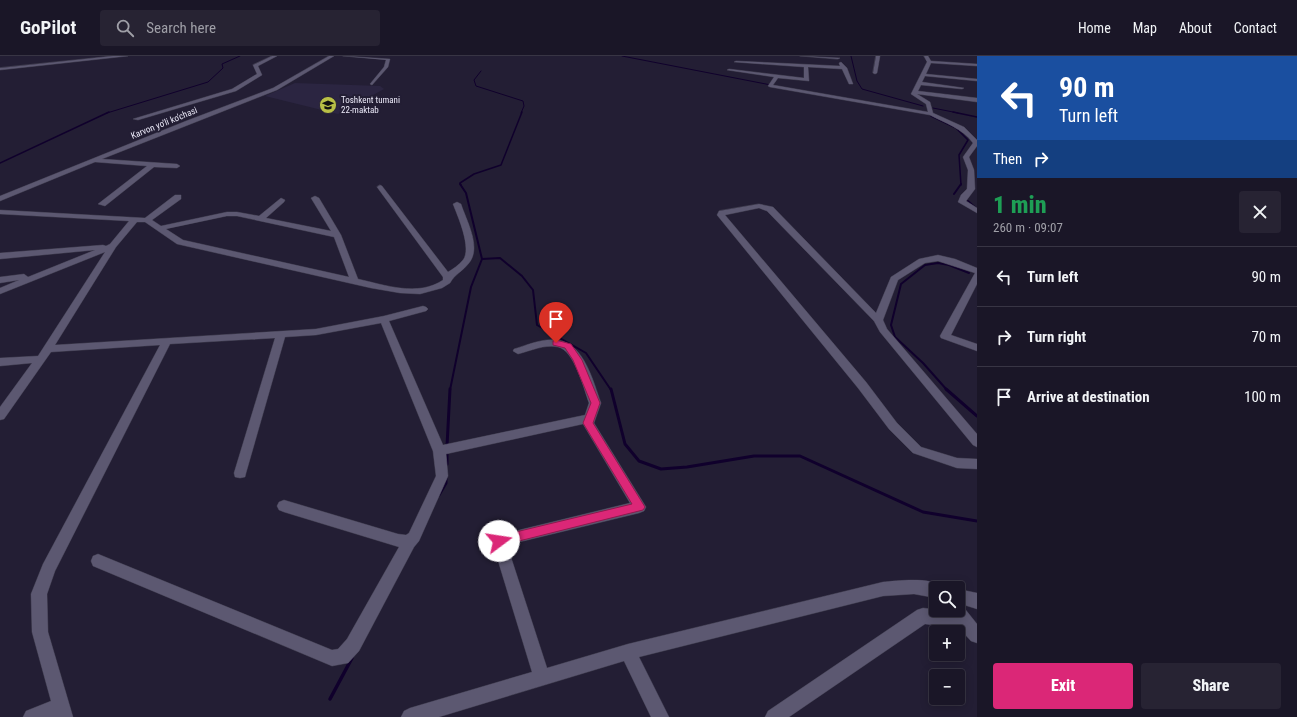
<!DOCTYPE html>
<meta charset="utf-8">
<style>
body{margin:0;font-family:"Roboto Condensed",sans-serif;background:#272333;color:#f1f3f6;height:100vh;display:flex;flex-direction:column;font-size:15px;white-space:nowrap}
*{box-sizing:border-box;margin:0}
p{font-size:13px;color:#9f9fa7}
.icon{flex:none;width:22px;height:22px;fill:none;stroke:currentColor;stroke-width:2;stroke-linecap:round;stroke-linejoin:round}
.map{position:relative;flex:1;overflow:hidden}
.panel{display:flex;flex-direction:column;background:#1a1627;width:320px}
.panel>*{flex:none}
.banner{background:#1a4fa0;color:#fff;overflow:hidden}
.controls{position:absolute;left:929px;top:525px;display:grid;gap:8px}
.controls a{display:grid;place-items:center;width:36px;height:36px;border-radius:4px;background:#1a1627;box-shadow:0 2px 10px #0003,0 0 0 1px #383544;font-size:20px}
.pin{position:absolute;display:grid;place-items:center;width:34px;height:34px;color:#fff;margin:-41px -17px;border-radius:50% 50% 50% 0;rotate:-45deg;box-shadow:0 0 4px #0007}
.pin .icon{rotate:45deg}
.me{position:absolute;width:44px;margin:-22px;rotate:76deg;stroke-linejoin:round;filter:drop-shadow(0 0 3px #0008)}
.turn{display:flex;align-items:center;gap:14px;height:84px;padding:0 16px;font-size:18px}
.turn .icon{width:52px;height:52px;stroke-width:2.5}
.turn b{display:block;font-size:28px;line-height:34px}
.then{display:flex;align-items:center;height:38px;padding:0 16px;background:#0003;gap:8px;font-size:15px}
.round{display:grid;place-items:center;flex:none;width:42px;height:42px;border-radius:4px;background:#272333}
.head{display:flex;align-items:center;justify-content:space-between;height:68px;padding:0 16px}
h1{font-size:24px;font-weight:800;line-height:30px;color:#1e9e55}
.button{display:flex;gap:8px;margin-top:auto;padding:8px 16px}
.button a{flex:1;height:46px;border-radius:4px;background:#db2777;color:#fff;font-size:16px;font-weight:800;line-height:46px;text-align:center}
.button a+a{background:#272333;color:#f1f3f6}
ul{padding:0;list-style:none}
li{display:flex;align-items:center;gap:12px;height:60px;padding:0 16px;border-top:1px solid #383544}
li div{flex:1}
li b{display:block;font-size:15px}
li em{font-style:normal}
header{display:flex;align-items:center;gap:24px;box-sizing:border-box;height:56px;padding:0 20px;background:#1a1627;border-bottom:1px solid #383544}
header strong{font-size:19px}
nav{display:flex;gap:22px;margin-inline-start:auto;font-size:14px}
.search{width:280px;height:36px;background:#272333;display:flex;align-items:center;gap:10px;box-sizing:border-box;padding:0 14px;border-radius:4px;color:#9f9fa7;font-size:15px}
main{display:flex;flex:1;min-height:0}
.map>svg:first-child{display:block}
.built{fill:#2b2541}
.lines{fill:none;stroke-linecap:round;stroke-linejoin:round}
.stream-far4{stroke:#10002c;stroke-width:1}
.stream-far3{stroke:#10002c;stroke-width:1.5}
.stream-far2{stroke:#10002c;stroke-width:2}
.stream-far1{stroke:#10002c;stroke-width:3}
.stream{stroke:#10002c;stroke-width:3.5}
.minor-casing{stroke:#3d3a4c;stroke-width:1}
.minor{fill:#5c5871;fill-rule:evenodd}
.route{fill:#db2777;stroke:#8e194d}
.labels{text-anchor:middle;stroke-width:4;stroke-linejoin:round;paint-order:stroke}
.far-poi-label{font-size:9px;fill:#ebe9f8;stroke:#231e34;text-anchor:start}
.far-street-label{font-size:9px;fill:#ebe9f8;stroke:#231e34}
</style>
<header>
<strong>GoPilot</strong>
<div class="search"><svg class="icon" aria-label="search" viewBox="0 0 24 24"><circle cx="10" cy="10" r="6"/><path d="M15 15l6 6"/></svg>Search here</div>
<nav><a>Home</a><a>Map</a><a>About</a><a>Contact</a></nav>
</header>
<main>
<div class="map">
<svg width="977" height="661" viewBox="0 0 977 661">
<rect width="100%" height="100%" fill="#231e34"/>
<!-- built -->
<path class="built" d="M295,27L380,30L384,33L338,58L265,40Z"/>
<g class="lines">
<!-- stream-far4 -->
<path class="stream-far4" d="M622,0L771,29
M851,0L857,25L862,33L923,50
M481,15L474,24L476,30L523,45L524,50L521,57
M933,52L958,57
M107,57L208,26L223,12L222,8L240,0"/>
<!-- stream-far3 -->
<path class="stream-far3" d="M953,56L977,61
M931,60L956,72L968,84L959,99L961,129
M0,107L109,56
M461,129L460,127L474,118L501,109L522,56"/>
<!-- stream-far2 -->
<path class="stream-far2" d="M954,138L961,128
M968,145L977,153
M482,203L500,202L522,220L533,234L537,269L586,297L611,334
M450,334L471,231L482,203L466,137L460,128
M947,334L923,307L895,281L891,269L901,228L925,209L938,207L949,209L969,217"/>
<!-- stream-far1 -->
<path class="stream-far1" d="M611,333L625,388L639,405L661,413L687,411L754,400H800L923,456L977,465
M946,333L977,360
M447,390L450,333
M447,395V408
M439,439L446,427V421"/>
<!-- stream -->
<path class="stream" d="M330,643L352,602"/>
<!-- minor casing -->
<g class="minor-casing">
<path id="minor" d="M113,0H128L0,14V12Z
M272,0H277L258,10L262,19L236,35L138,64L133,63L232,33L257,18L253,9Z
M329,0H334L277,34L102,103L177,108L180,110L177,112L154,111L105,150L98,148L147,110L95,106L0,145V140L186,65L273,32Z
M343,0L390,3L388,11L372,29L370,28L384,11L386,4Z
M800,0L840,2L838,3Z
M876,0H880L877,17L875,18L873,17Z
M924,0H928L931,5L977,8V10L931,7L926,18L977,23V25L925,20L922,26L964,32L962,33L921,29L918,35L977,42V46L917,38L930,46L933,57L964,71L977,84V90L969,101L974,114L975,133L966,145L977,152V157L958,146L961,139L967,133L968,114L963,101L973,87C962,72 945,67 930,59L770,31L768,30L774,21L727,14L729,13L804,22V11L734,6L736,5L840,10L839,7L841,6L847,12L853,28H849L842,13L808,11L809,25L778,22L773,29L928,56L926,48L911,38L927,6Z
M380,129L382,130L448,216C453,213 459,209 463,204C472,192 458,161 453,148L457,146L461,148C466,164 482,191 469,207C462,216 455,218 450,227L442,232L420,238L400,237L371,232L177,188L145,166H137L116,191L55,289L316,273L384,260L423,250L426,251L428,253L426,255L389,265L443,389L585,359L589,347C584,333 574,294 558,291C545,288 530,295 518,298L513,295L514,293C527,289 543,282 557,284C584,287 593,325 601,347L594,367L646,451L644,455L639,457L507,489L547,612L628,588L883,526C896,525 934,520 942,532H936V542L914,538L883,540L639,601L669,661H651L624,605L439,661H401L404,655L410,652L532,616L492,485L494,480L499,479L630,447L583,368L446,398L448,420L419,485L414,491L359,595L348,607L332,610L93,510L91,505L93,500L98,498L332,594L338,593L347,583L399,491L284,456L279,454L277,450L279,446L284,444L398,478L406,479L409,477L436,420L433,395L381,267L316,279L285,281L246,417L245,421L240,422L235,421L234,417L275,282L170,288L55,515L47,538L48,576L73,661H23L26,655L51,645L32,576L31,538L43,508L160,289L51,296L4,363L0,364V351L32,307L0,310V302L38,300L105,196L0,238V232L19,224L0,227V221L24,218L28,221L95,194L0,203V197L103,189L106,190L110,188L129,165L0,158V154L145,162L175,139H181V143L152,164L161,170L227,156H237L259,160L281,142L285,144L284,146L266,162L331,175L311,142L315,140L319,142L341,179L358,223C385,229 418,241 443,224V221L377,131ZM227,160H237L334,181L349,221L183,184L166,173Z
M759,148L773,151L876,257L891,221L919,203L938,199L955,203L977,212V228L951,279L977,288V295L941,282L940,280L975,217L938,205L925,207L898,224L883,264L887,273L977,378V391L973,389L880,276L874,265L767,155L759,152L725,159L866,326L897,367L921,391L957,402L977,403V413L957,412L913,397L889,373L858,332L717,159L719,155Z
M958,533L977,537V553L961,548L977,568V587L971,585L959,572L925,568L789,661H765L768,655L917,554L923,552L949,555L948,554H958Z"/>
</g>
<!-- minor -->
<use href="#minor" class="minor"/>
</g>
<!-- route -->
<path class="route" d="M556,284L571,288L582,304L600,347L593,367L645,451L643,454L499,490L495,489L493,485L495,481L499,480L632,448L583,367L591,347L573,304L565,292L553,289V285Z"/>
<!-- icons -->
<defs>
<g id="school-disc" transform="scale(0.9)"><circle r="9.5" fill="#b9c046" stroke="#231e34"/><path d="M0-5L7-2L0 1L-7-2ZM-4 1L0 2.5L4 1V4Q0 6-4 4Z" fill="#111"/></g>
</defs>
<g fill-rule="evenodd">
<use href="#school-disc" x="328" y="49"/>
</g>
<g class="labels">
<!-- far-poi labels -->
<g class="far-poi-label">
<text x="341" y="47">Toshkent tumani<tspan x="341" dy="10">22-maktab</tspan></text>
</g>
<!-- far-street labels -->
<g class="far-street-label">
<text transform="translate(164 67) rotate(-22)" y="3">Karvon yo‘li ko'chasi</text>
</g>
</g>
</svg>
<div class="controls">
<a><svg class="icon" aria-label="search" viewBox="0 0 24 24"><circle cx="10" cy="10" r="6"/><path d="M15 15l6 6"/></svg></a>
<a>+</a>
<a>−</a>
</div>
<div class="pin" style="left:556px;top:287px;background:#d93025"><svg class="icon" aria-label="arrive" viewBox="0 0 24 24"><path d="M6 21V4h12l-3 4 3 4H6"/></svg></div>
<svg class="me" style="left:499px;top:485px" viewBox="-20 -20 40 40"><circle r="19" fill="#fff"/><path d="M0-13L10 11 0 6-10 11z" fill="#db2777"/></svg>
</div>
<section class="panel">
<div class="banner">
<div class="turn"><svg class="icon" aria-label="left" viewBox="0 0 24 24"><path d="M17 20v-9H6M10 6l-5 5 5 5"/></svg><div><b>90 m</b>Turn left</div></div>
<div class="then">Then<svg class="icon" aria-label="right" viewBox="0 0 24 24"><path d="M7 20v-9h11M14 6l5 5-5 5"/></svg></div>
</div>
<div class="head"><div><h1>1 min</h1><p>260 m · 09:07</p></div><a class="round"><svg class="icon" aria-label="close" viewBox="0 0 24 24"><path d="M6 6l12 12M18 6L6 18"/></svg></a></div>
<ul>
<li><svg class="icon" aria-label="left" viewBox="0 0 24 24"><path d="M17 20v-9H6M10 6l-5 5 5 5"/></svg><div><b>Turn left</b></div><em>90 m</em></li>
<li><svg class="icon" aria-label="right" viewBox="0 0 24 24"><path d="M7 20v-9h11M14 6l5 5-5 5"/></svg><div><b>Turn right</b></div><em>70 m</em></li>
<li><svg class="icon" aria-label="arrive" viewBox="0 0 24 24"><path d="M6 21V4h12l-3 4 3 4H6"/></svg><div><b>Arrive at destination</b></div><em>100 m</em></li>
</ul>
<div class="button"><a>Exit</a><a>Share</a></div>
</section>
</main>
